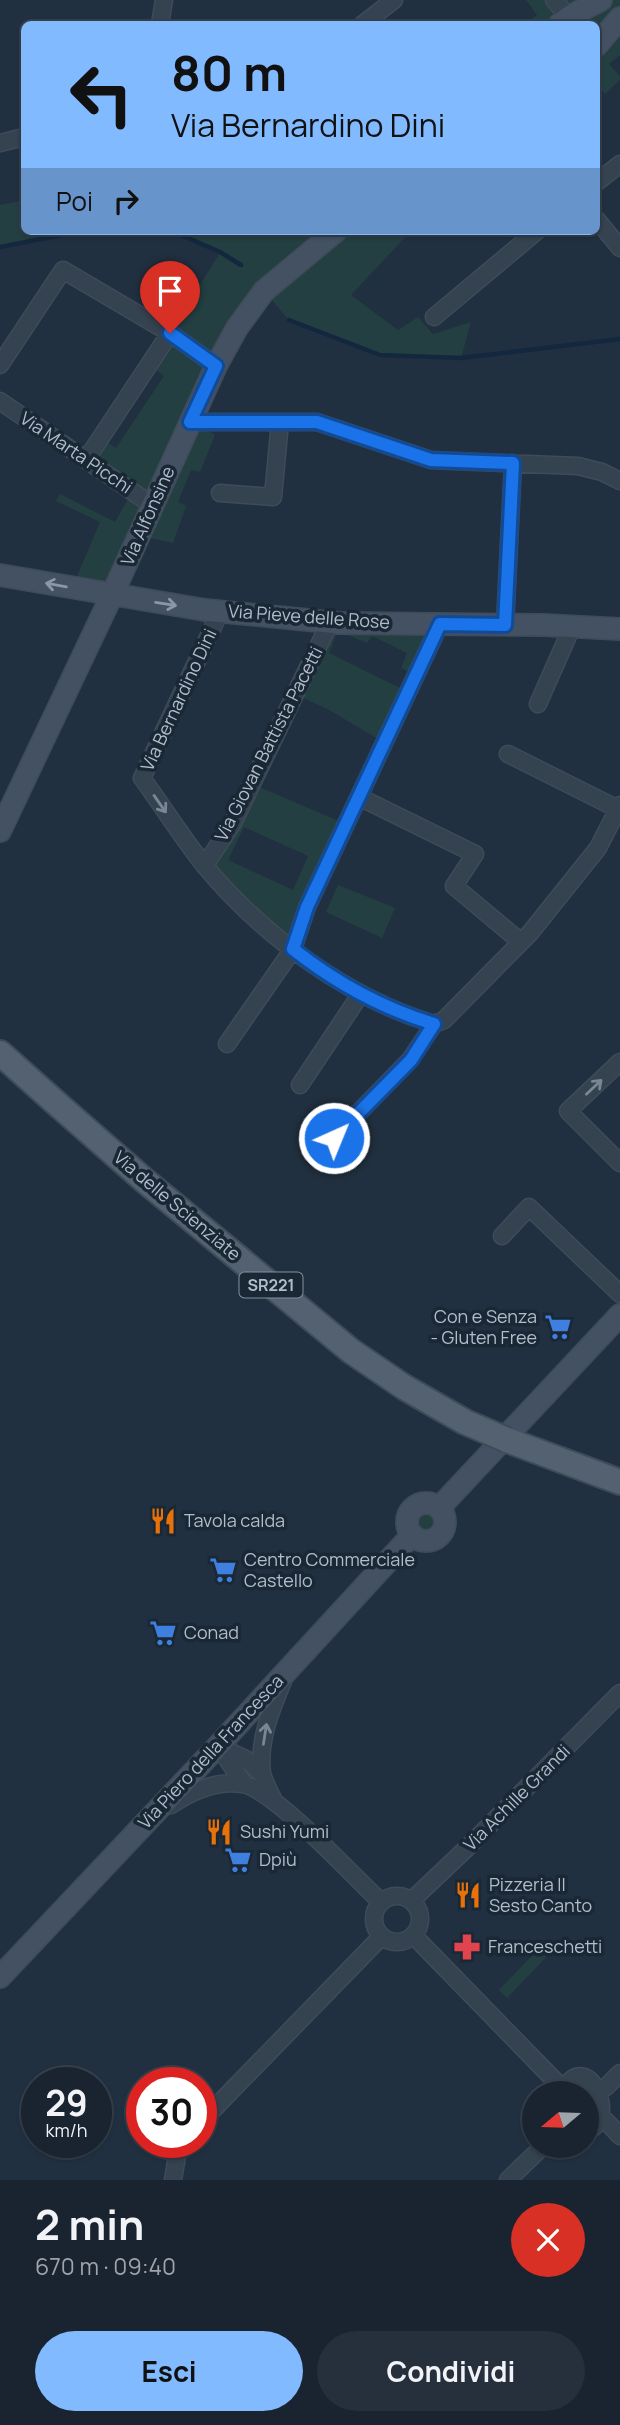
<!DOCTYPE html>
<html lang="it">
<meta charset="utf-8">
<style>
body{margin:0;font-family:Manrope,sans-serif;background:#26303c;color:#f1f3f6;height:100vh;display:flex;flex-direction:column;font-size:26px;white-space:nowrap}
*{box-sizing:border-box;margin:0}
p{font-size:23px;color:#9fa4ab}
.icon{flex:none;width:38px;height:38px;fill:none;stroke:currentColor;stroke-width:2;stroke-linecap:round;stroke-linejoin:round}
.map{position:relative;height:2180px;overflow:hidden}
.side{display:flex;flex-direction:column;background:#192430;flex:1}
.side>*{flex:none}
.guide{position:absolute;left:21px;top:21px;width:579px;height:214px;border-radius:10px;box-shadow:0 2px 5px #0004,0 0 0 2px #37414c;background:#82baff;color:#111;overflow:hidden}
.needle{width:46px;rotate:251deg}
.buttons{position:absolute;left:522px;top:2081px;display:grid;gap:14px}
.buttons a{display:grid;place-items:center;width:77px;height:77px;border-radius:50%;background:#192430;box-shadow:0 2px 5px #0004,0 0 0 2px #37414c;font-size:35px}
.speed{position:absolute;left:21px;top:2067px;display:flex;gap:14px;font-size:35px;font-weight:700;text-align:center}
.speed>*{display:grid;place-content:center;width:91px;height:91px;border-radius:50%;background:#192430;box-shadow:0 2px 5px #0004,0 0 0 2px #37414c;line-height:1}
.speed small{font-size:18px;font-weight:400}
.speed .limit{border:10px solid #d22;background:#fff;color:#111}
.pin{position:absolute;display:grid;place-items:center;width:60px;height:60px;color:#fff;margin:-72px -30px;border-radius:50% 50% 50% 0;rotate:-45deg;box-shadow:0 0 7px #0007}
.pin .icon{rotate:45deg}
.me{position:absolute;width:77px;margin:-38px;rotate:44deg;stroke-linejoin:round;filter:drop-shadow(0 0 5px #0008)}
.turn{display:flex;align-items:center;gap:24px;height:147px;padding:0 35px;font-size:32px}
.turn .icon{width:91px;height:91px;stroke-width:2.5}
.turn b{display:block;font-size:49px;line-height:60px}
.then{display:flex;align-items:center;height:66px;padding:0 35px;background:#0003;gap:14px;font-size:26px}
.round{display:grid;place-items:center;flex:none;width:74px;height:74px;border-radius:37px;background:#26303c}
.head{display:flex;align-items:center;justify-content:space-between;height:119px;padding:0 35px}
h1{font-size:42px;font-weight:700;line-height:52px}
.button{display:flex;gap:14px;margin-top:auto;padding:14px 35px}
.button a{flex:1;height:80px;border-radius:42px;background:#82baff;color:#111;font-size:28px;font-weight:700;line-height:80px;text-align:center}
.button a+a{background:#26303c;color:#f1f3f6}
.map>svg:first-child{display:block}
.green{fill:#233f41;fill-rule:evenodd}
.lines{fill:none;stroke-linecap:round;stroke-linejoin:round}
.stream{stroke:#13283f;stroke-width:4.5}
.street-casing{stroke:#3e4b58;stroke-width:19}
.secondary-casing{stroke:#3e4b58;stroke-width:24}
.primary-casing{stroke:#3e4b58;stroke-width:28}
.street{stroke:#35424f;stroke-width:16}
.secondary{stroke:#435163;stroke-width:21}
.primary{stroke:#536170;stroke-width:24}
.primary-bridge-casing{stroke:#3e4b58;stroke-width:28;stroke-linecap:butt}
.primary-bridge{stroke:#536170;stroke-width:24}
.oneway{stroke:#8a97a7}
.oneway2{stroke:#798693}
.route-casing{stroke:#114b97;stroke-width:18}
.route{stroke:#1a73e8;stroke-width:12}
.labels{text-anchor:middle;stroke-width:7;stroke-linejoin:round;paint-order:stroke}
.shield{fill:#1a2734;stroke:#84909e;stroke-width:2}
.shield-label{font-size:16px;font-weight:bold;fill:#b1bdcb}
.street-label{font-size:18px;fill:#b1bdcb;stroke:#1a2734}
.poi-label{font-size:18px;fill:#b1bdcb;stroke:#1a2734;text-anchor:start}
</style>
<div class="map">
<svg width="620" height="2180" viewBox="0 0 620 2180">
<rect width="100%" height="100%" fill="#213040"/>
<!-- green -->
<path class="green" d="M526,0H620V55L609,64L620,76V80L605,94L597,85V24H535L531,20L537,15Z
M24,200V231H82L0,247V205Z
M172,231H411L351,295L398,330L418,317L433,334L471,322L461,358L380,355L289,320L264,291L112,595L72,588L100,522L56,501L60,494L115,522L132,492L86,460L100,437L116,448L164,376L150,365L220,253Z
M199,424L215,435L200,472L191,470L178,502L186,506L173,543L150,538L193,443L191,440Z
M330,622L440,624L416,675L401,668L407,653L372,636L367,643L338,631L329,653L408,692L385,743L329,710L295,694Z
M252,784L341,822L293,949L205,865ZM244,827L308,856L293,890L228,860Z
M338,885L395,908L382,938L326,912Z
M407 1522a19 19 0 1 1 38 0a19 19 0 1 1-38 0Z
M547,1940L555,1948L507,1998L499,1990Z"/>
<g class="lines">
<!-- stream -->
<path class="stream" d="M172,231L220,252L241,265
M0,247L82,231
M289,320L380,355L461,358L620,339"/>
<!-- street casing -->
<g class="street-casing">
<path id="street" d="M554,0L575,24
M160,24L164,0
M363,24L394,0
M0,143L24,137
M597,182L620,164
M597,220L620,248
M434,317L537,231
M0,365L63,270L170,333L216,366
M0,401L152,505
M190,422H317L431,460L578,466L602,472L620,481
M86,460L170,333
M220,493L273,497L280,422
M220,612L142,778C163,807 182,837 204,865C262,935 347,998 434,1024
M505,625L513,463
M538,704L572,627
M508,754L618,809
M359,797L475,854L454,886L521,942
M205,865L233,823L330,622
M434,1024L444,1020L530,933L598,848L620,805
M227,1044L293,949L307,907L440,624
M620,1062L568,1111L620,1163
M300,1085L360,995
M334,1138L410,1060L434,1024
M502,1236L529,1207L620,1294
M218,1746L246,1759L262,1774
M218,1746L244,1784
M273,1799C269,1791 264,1781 262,1773C258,1741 271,1710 283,1681
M171,1805C192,1791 216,1780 242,1784C275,1790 353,1876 381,1902
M374 1919a23 23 0 1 1 46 0a23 23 0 1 1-46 0Z
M411,1901L469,1846L620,1693
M413,1935L563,2089
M606,2087L620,2073
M561,2093C589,2042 620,2124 586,2131
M606,2121L620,2136
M201,2122L382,1936
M173,2180L177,2156L182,2142
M508,2180L543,2146"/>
</g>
<!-- secondary casing -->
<g class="secondary-casing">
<path id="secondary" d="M560,24L569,17L601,0
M597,45L620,18
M0,575L205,610L339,623L544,625L620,629
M0,831L112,595L216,366L237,328L264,291L336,231
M407 1522a19 19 0 1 1 38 0a19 19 0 1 1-38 0Z
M439,1508L620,1315
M0,1977L218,1746L412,1535"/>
</g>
<!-- primary casing -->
<g class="primary-casing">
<path id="primary" d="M0,1053L55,1102
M507,1440L620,1482"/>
</g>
<!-- street -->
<use href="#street" class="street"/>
<!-- secondary -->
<use href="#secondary" class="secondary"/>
<!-- primary -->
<use href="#primary" class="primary"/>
<!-- primary-bridge casing -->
<g class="primary-bridge-casing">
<path id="primary-bridge" d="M55,1102L144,1180L351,1351L404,1387L465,1422L507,1440"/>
</g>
<!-- primary-bridge -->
<use href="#primary-bridge" class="primary-bridge"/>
</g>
<!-- one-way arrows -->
<defs><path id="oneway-shaft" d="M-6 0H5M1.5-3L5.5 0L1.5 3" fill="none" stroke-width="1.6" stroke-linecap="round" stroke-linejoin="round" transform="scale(1.75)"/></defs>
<g class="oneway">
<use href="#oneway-shaft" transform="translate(56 585) rotate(-170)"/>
<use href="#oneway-shaft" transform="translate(166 604) rotate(9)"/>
</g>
<g class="oneway2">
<use href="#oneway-shaft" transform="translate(160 804) rotate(55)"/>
<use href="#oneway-shaft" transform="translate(594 1087) rotate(-43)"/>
<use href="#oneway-shaft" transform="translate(265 1734) rotate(-81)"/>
</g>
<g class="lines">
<!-- route casing -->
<g class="route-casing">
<path id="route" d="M170,333L216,366L190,422H317L431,460L513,463L505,625L440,624L307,907L293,949C336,983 381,1008 434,1024L411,1060L334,1138"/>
</g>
<!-- route -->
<use href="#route" class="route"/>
</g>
<!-- icons -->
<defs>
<g id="supermarket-bare" transform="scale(2.1)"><path d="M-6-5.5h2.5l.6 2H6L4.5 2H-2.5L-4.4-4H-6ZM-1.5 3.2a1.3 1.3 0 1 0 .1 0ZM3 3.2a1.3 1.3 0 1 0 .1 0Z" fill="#3f7fe0" stroke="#1a2734" stroke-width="2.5" paint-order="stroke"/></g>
<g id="restaurant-bare" transform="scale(2.1)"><path d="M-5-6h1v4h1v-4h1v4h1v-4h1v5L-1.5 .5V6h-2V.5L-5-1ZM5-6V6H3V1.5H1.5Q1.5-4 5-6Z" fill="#e8710a" stroke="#1a2734" stroke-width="2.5" paint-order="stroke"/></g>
<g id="pharmacy-bare" transform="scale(2.1)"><path d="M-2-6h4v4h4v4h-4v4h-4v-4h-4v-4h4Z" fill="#e0444e" stroke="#1a2734" stroke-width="2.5" paint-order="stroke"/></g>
</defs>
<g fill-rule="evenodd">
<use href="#supermarket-bare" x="558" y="1327"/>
<use href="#restaurant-bare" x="163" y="1521"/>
<use href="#supermarket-bare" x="223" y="1570"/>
<use href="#supermarket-bare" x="163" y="1633"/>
<use href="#restaurant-bare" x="219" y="1832"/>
<use href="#supermarket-bare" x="238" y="1860"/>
<use href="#restaurant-bare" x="468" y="1895"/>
<use href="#pharmacy-bare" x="467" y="1947"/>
</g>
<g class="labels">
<!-- shield labels -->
<rect class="shield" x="239.5" y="1272.5" width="63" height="25" rx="5"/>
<g class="shield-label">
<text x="271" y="1291">SR221</text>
</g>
<!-- street labels -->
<g class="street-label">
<text transform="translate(76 453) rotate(34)" y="6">Via Marta Picchi</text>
<text transform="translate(148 516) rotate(-66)" y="6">Via Alfonsine</text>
<text transform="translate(309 617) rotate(4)" y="6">Via Pieve delle Rose</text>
<text transform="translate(179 700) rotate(-65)" y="6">Via Bernardino Dini</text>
<text transform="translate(269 744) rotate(-63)" y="6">Via Giovan Battista Pacetti</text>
<text transform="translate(177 1206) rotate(40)" y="6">Via delle Scienziate</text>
<text transform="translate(211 1752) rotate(-47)" y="6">Via Piero della Francesca</text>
<text transform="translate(517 1798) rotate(-45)" y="6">Via Achille Grandi</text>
</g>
<!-- poi labels -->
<g class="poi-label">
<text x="537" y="1323" text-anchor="end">Con e Senza<tspan x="537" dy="21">- Gluten Free</tspan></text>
<text x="184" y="1527">Tavola calda</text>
<text x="244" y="1566">Centro Commerciale<tspan x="244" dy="21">Castello</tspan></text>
<text x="184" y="1639">Conad</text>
<text x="240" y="1838">Sushi Yumi</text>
<text x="259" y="1866">Dpiù</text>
<text x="489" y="1891">Pizzeria Il<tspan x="489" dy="21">Sesto Canto</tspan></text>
<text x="488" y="1953">Franceschetti</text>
</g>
</g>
</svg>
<div class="buttons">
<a><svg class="needle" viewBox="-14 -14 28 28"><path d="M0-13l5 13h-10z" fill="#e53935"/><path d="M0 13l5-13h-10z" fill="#9fa4ab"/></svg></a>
</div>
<div class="speed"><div>29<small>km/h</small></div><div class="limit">30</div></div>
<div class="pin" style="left:170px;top:333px;background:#d93025"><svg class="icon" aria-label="arrive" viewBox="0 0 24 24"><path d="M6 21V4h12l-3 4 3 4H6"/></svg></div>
<svg class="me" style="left:334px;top:1138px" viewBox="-20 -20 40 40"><circle r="17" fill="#1a73e8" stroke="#fff" stroke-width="3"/><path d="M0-11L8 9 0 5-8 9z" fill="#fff"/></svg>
<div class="guide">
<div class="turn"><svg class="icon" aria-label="left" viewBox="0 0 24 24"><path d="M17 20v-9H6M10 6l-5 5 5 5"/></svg><div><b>80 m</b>Via Bernardino Dini</div></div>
<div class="then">Poi<svg class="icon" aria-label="right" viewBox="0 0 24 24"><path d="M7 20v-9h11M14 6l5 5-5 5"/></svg></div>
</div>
</div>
<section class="side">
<div class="head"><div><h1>2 min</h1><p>670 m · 09:40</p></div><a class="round" style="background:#d93025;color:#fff"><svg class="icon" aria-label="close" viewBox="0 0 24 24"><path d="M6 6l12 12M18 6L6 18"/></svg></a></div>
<div class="button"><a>Esci</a><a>Condividi</a></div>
</section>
